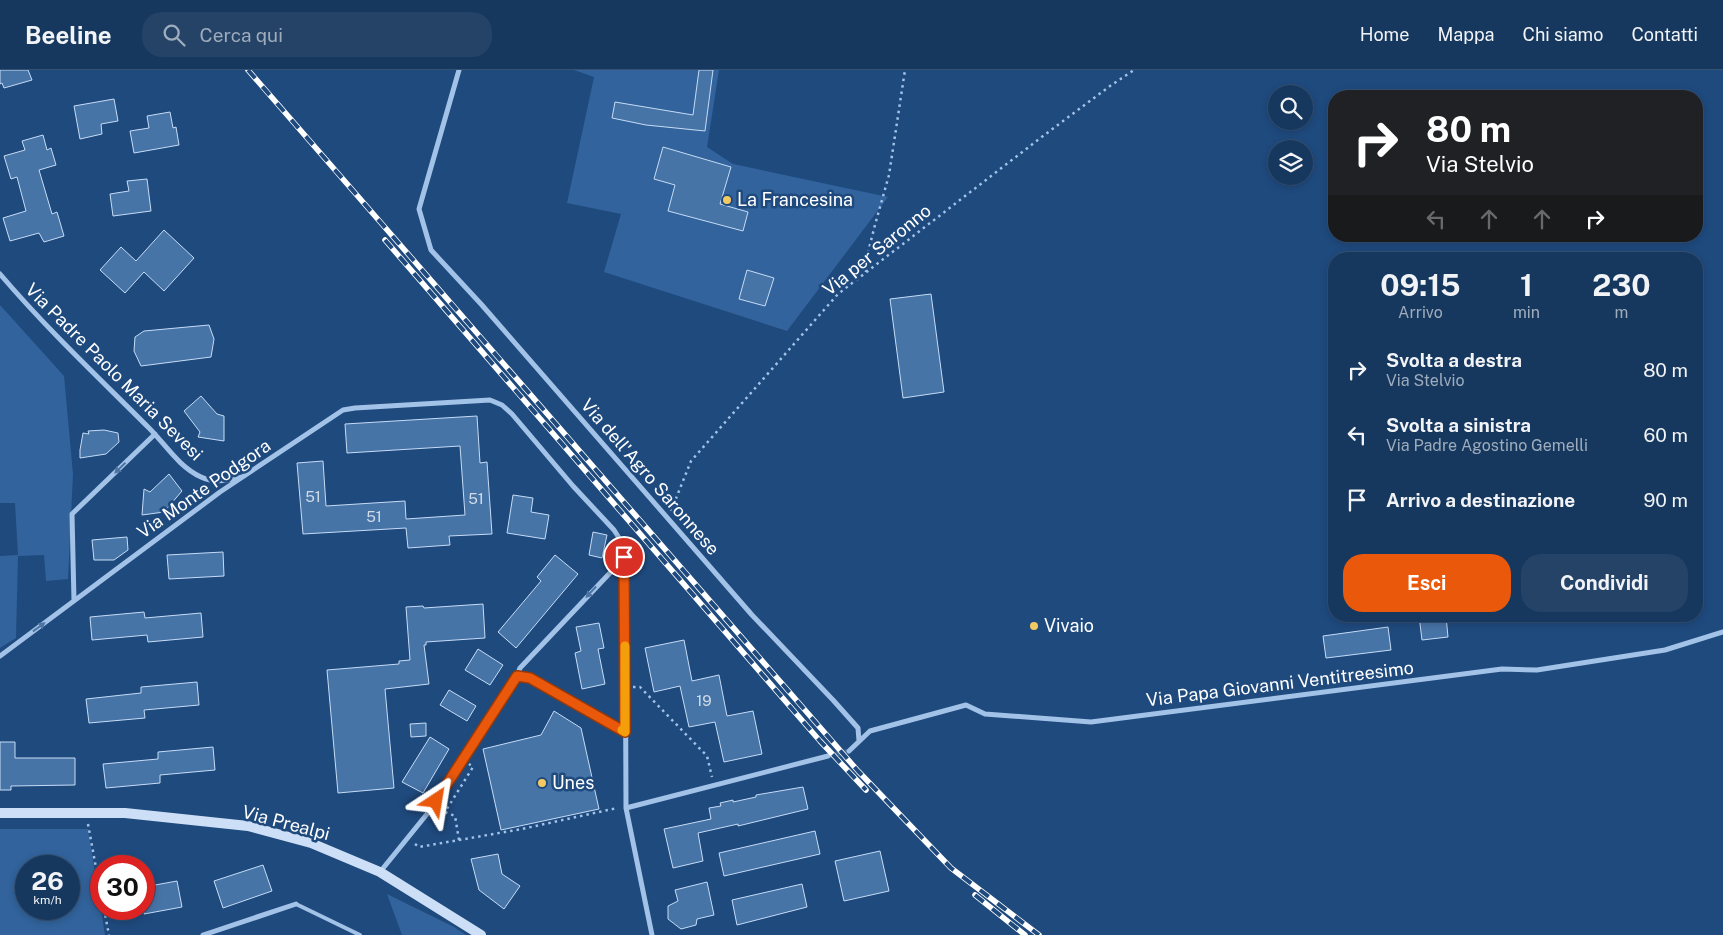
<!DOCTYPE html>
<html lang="it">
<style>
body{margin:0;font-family:"Public Sans",sans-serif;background:#244367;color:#f1f3f6;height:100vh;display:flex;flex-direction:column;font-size:19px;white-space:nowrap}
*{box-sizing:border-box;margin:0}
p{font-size:16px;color:#9eacbc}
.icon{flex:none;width:28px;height:28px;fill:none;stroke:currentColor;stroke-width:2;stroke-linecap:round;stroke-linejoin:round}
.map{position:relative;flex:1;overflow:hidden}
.sheet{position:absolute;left:1328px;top:182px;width:375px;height:370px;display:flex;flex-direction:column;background:#17385e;border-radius:20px;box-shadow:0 2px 8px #0003,0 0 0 1px #365273}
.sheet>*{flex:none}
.top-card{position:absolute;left:1328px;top:20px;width:375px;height:152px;border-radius:20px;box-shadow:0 2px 8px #0003,0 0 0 1px #365273;background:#202124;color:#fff;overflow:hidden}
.tools{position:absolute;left:1268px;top:15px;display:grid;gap:10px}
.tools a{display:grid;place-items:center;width:45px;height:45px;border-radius:50%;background:#17385e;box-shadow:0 2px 8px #0003,0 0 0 1px #365273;font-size:25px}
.speed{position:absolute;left:15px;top:785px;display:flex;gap:10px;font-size:25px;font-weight:700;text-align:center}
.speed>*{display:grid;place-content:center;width:65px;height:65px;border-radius:50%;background:#17385e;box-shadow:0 2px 8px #0003,0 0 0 1px #365273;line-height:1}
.speed small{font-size:12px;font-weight:400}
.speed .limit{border:8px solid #d22;background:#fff;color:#111}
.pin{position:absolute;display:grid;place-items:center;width:42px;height:42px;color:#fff;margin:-21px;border:2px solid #fff;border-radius:50%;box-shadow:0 1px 5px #0007}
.me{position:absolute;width:55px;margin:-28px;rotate:33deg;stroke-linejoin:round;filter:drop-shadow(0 0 4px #0008)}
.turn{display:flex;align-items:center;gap:18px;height:105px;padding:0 15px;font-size:22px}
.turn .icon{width:65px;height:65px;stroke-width:2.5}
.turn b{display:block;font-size:35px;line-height:42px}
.lanes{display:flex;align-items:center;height:48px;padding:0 15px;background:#0003;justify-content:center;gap:25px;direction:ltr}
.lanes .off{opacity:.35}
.eta{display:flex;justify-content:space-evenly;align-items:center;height:85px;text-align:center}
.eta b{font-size:30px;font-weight:700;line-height:35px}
.cta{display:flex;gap:10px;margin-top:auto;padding:10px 15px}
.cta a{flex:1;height:58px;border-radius:20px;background:#ea580c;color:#fff;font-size:20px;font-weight:700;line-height:58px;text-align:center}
.cta a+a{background:#244367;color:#f1f3f6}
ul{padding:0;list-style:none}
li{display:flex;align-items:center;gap:15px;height:65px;padding:0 15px}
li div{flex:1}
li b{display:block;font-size:19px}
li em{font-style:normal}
header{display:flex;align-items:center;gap:30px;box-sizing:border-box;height:70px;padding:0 25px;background:#17385e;border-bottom:1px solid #365273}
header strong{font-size:24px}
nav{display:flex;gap:28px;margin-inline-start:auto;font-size:18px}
.search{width:350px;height:45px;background:#244367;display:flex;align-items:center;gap:12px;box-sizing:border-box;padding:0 18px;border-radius:20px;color:#9eacbc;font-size:19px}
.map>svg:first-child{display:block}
.green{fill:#32639c;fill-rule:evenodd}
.building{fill:#4774a7;stroke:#c6dcf6}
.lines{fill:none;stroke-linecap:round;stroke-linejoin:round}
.street-tunnel{stroke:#416591;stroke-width:5;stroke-dasharray:5 2.5;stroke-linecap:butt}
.path{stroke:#a2c2e7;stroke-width:2.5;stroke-dasharray:2.5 4;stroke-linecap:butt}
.lane{stroke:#a2c2e7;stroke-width:4}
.street{stroke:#a2c2e7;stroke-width:5}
.secondary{stroke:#cddff6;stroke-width:10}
.rail-casing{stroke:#fff;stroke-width:5.5}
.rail{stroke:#1f4a7e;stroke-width:4;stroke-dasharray:11;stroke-linecap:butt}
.oneway{fill:#4d74a3}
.route-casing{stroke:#983908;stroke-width:12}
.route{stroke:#ea580c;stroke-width:9}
.slow{stroke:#f59e0b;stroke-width:9}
.poi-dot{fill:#f5c962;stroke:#1f4a7e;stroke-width:2}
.labels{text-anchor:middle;stroke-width:5;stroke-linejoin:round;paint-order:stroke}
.number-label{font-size:15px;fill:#d1dce9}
.poi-label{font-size:18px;fill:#fff;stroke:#1f4a7e;text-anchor:start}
.street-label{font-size:18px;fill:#fff;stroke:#1f4a7e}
</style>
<header>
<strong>Beeline</strong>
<div class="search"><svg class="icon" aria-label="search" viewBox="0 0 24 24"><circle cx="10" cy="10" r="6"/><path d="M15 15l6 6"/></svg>Cerca qui</div>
<nav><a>Home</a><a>Mappa</a><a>Chi siamo</a><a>Contatti</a></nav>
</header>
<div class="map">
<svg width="1723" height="865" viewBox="0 0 1723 865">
<rect width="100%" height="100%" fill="#1f4a7e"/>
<!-- green -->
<path class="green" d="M574,0H719L707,77L733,94L888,127L787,261L604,202L621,144L567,133L594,7Z
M0,235L64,306L73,404L68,509L46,511L44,485L18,486L16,568L0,578V486L18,485L15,433H0Z
M0,759H88L105,865H0ZM69,796V839H26V796Z
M387,824L454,857L466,865H402Z"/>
<!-- building -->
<path class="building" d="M0,0H28L32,10L4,18L2,13L0,14Z
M699,0H713L705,61L646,55L612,48L615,32L693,45Z
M114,29L118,51L101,54L102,64L80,69L74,36Z
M170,42L173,58L176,57L179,75L134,83L130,61L149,58L147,46Z
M43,65L47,80L51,78L56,95L39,100L52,144L57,142L64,166L44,172L39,163L10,171L3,148L26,141L17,107L11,109L4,86L25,80L22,71Z
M663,77L731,97L720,134L748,142L743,161L668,141L675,115L654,109Z
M147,109L151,141L113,146L110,124L129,121L127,111Z
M164,160L194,188L164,221L144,202L125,223L100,200L121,177L136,191Z
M747,200L774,208L765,236L739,229Z
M931,224L944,322L903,328L890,229Z
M209,255L214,269L211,287L141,296L134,281L135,267L144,261Z
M201,326L217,344L224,346V371L198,367L200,362L184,341Z
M477,346L480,393L487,392L492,464L449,466L450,475L408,478L406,458L303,464L297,393L323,391L326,436L405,431L406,449L465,445L460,376L347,383L345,354Z
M104,360L118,363L119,372L106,384L80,388V380L83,363L89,364L88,361Z
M169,404L182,421L164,442L142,445L144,419L150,422Z
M513,425L533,428L531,442L549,445L545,469L507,463Z
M593,462L607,465L602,488L589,485Z
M127,467L128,480L114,490H94L92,470Z
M223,482L224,506L169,509L167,485Z
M555,485L578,504L516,578L498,562L541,511L537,507Z
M483,534L485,568L426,572V575H424L429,614L385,619L394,718L338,723L327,600L399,594V591L410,590L406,537L423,536L424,538Z
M144,542L145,548L201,543L203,567L148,572L147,565L92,570L90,547Z
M1419,546H1446L1448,567L1422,570Z
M599,553L604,578L598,579L605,614L582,619L575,583L581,581L576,557Z
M1388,557L1391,580L1326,588L1323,566Z
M684,570L692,611L719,605L727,646L753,641L762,684L724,692L715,652L689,657L680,616L654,622L645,578Z
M478,579L503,595L490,615L465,600Z
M197,612L199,635L144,640L145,648L89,653L86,629L141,623V617Z
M449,620L476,636L467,651L440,635Z
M554,641L581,658L599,739L501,760L483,679L541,665Z
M426,653V666L411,667L410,654Z
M430,667L449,679L423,723L402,712Z
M0,672H15V688H75V715L11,716V720H0Z
M213,677L215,700L160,705V713L106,718L103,694L158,689V682Z
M803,717L808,739L738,756V754L698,763L703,791L673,798L664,759L711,749L709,738L721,736L720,733L733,730V732L756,727V725Z
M815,761L820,784L724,806L719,783Z
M880,781L889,821L844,831L835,791Z
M498,784L502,804L520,816L504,839L479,820L471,789Z
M263,795L272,821L223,838L214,811Z
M177,811L182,837L144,844V817Z
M707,812L714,845L697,849L696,855L681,859L668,849V836L678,831L675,820Z
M802,814L807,837L737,855L732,830Z"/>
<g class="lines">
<!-- street-tunnel -->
<path class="street-tunnel" d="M828,686L849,681"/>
<!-- path -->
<path class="path" d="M866,202V190L875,155L889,105L905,0
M671,441L691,391L838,224L1043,66L1110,16L1134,0
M633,617H640L707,686L712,707
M88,754L101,825
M459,770L455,746L445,742L473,697L469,694
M415,774L419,777L522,759L617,738
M104,839L109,865"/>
<!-- lane -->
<path class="lane" d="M296,834L360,865"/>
<!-- street -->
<path class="street" d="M459,0L419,139L431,180L481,234L752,545L833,630L858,658L859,671
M0,204C46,258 98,307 149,358C166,375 179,397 201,407C215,414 228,410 242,407
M74,531L72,444L155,364
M0,586L220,422L343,340L355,338L490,330L502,335L512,344L573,416L614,460L621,471L625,487L626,738L652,865
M517,606L529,607L625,662
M849,681L870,661L966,635L985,644L1091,652L1502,599L1537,600L1665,580L1723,562
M626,738L828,686
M380,802L427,744L517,606L520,598L625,487
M203,865L296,834"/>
<!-- secondary -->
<path class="secondary" d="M0,743H125L248,756L311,773L380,802L481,865"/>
<!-- rail casing -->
<g class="rail-casing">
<path id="rail" d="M248,0L858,701L951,798L1039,865
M385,170L820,671L866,720
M975,825L1025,865"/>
</g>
<!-- rail -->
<use href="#rail" class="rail"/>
</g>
<!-- one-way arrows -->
<defs><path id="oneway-solid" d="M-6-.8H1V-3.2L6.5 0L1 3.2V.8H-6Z" transform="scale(1.25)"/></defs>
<g class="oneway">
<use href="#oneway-solid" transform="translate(120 398) rotate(136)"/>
<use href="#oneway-solid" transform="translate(591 522) rotate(133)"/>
<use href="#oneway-solid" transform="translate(39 557) rotate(-36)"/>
</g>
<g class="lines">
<!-- route casing -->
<g class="route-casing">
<path id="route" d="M436,731L517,606L530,608L625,662L624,487"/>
</g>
<!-- route -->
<use href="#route" class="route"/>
<!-- slow -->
<path class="slow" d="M622,660L625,662V576"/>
</g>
<!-- markers -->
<g class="poi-dot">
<circle cx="727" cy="130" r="5"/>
<circle cx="1034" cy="556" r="5"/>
<circle cx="542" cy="713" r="5"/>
</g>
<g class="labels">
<!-- number labels -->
<g class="number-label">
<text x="313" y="432">51</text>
<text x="476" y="434">51</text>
<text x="374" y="452">51</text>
<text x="704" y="636">19</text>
</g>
<!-- poi labels -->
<g class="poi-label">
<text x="737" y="136">La Francesina</text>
<text x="1044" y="562">Vivaio</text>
<text x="552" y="719">Unes</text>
</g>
<!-- street labels -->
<g class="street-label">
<text transform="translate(877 180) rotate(-39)" y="6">Via per Saronno</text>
<text transform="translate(114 302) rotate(45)" y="6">Via Padre Paolo Maria Sevesi</text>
<text transform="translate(650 407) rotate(49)" y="6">Via dell'Agro Saronnese</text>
<text transform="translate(204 419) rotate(-35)" y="6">Via Monte Podgora</text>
<text transform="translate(1280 614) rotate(-7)" y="6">Via Papa Giovanni Ventitreesimo</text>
<text transform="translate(286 753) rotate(15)" y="6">Via Prealpi</text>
</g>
</g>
</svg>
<div class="tools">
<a><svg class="icon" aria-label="search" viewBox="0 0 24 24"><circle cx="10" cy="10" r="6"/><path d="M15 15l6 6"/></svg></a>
<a><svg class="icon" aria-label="layers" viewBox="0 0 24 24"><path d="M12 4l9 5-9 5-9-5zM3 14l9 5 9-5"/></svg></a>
</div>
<div class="speed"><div>26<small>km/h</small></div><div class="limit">30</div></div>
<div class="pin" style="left:624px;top:487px;background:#d93025"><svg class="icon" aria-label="arrive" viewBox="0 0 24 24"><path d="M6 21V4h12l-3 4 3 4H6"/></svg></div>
<svg class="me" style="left:436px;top:731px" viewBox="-20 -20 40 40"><path d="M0-17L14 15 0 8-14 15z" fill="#ea580c" stroke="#fff" stroke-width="4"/></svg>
<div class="top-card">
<div class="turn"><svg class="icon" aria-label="right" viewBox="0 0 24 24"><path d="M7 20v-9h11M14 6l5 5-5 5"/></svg><div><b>80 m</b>Via Stelvio</div></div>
<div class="lanes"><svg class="icon off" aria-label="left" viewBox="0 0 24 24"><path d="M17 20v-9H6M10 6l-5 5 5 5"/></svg><svg class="icon off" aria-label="ahead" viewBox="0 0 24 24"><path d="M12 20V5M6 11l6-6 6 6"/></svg><svg class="icon off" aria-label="ahead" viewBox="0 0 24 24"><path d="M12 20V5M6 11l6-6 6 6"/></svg><svg class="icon" aria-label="right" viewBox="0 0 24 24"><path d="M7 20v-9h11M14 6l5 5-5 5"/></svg></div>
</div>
<section class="sheet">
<div class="eta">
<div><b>09:15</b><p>Arrivo</p></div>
<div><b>1</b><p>min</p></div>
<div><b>230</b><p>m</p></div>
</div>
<ul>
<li><svg class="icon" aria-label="right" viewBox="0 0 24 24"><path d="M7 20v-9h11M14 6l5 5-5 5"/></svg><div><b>Svolta a destra</b><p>Via Stelvio</p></div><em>80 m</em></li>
<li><svg class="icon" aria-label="left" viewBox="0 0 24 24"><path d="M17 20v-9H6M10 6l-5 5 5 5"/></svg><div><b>Svolta a sinistra</b><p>Via Padre Agostino Gemelli</p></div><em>60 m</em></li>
<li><svg class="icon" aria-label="arrive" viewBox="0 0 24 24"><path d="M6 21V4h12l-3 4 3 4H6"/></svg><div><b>Arrivo a destinazione</b></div><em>90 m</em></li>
</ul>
<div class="cta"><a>Esci</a><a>Condividi</a></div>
</section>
</div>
